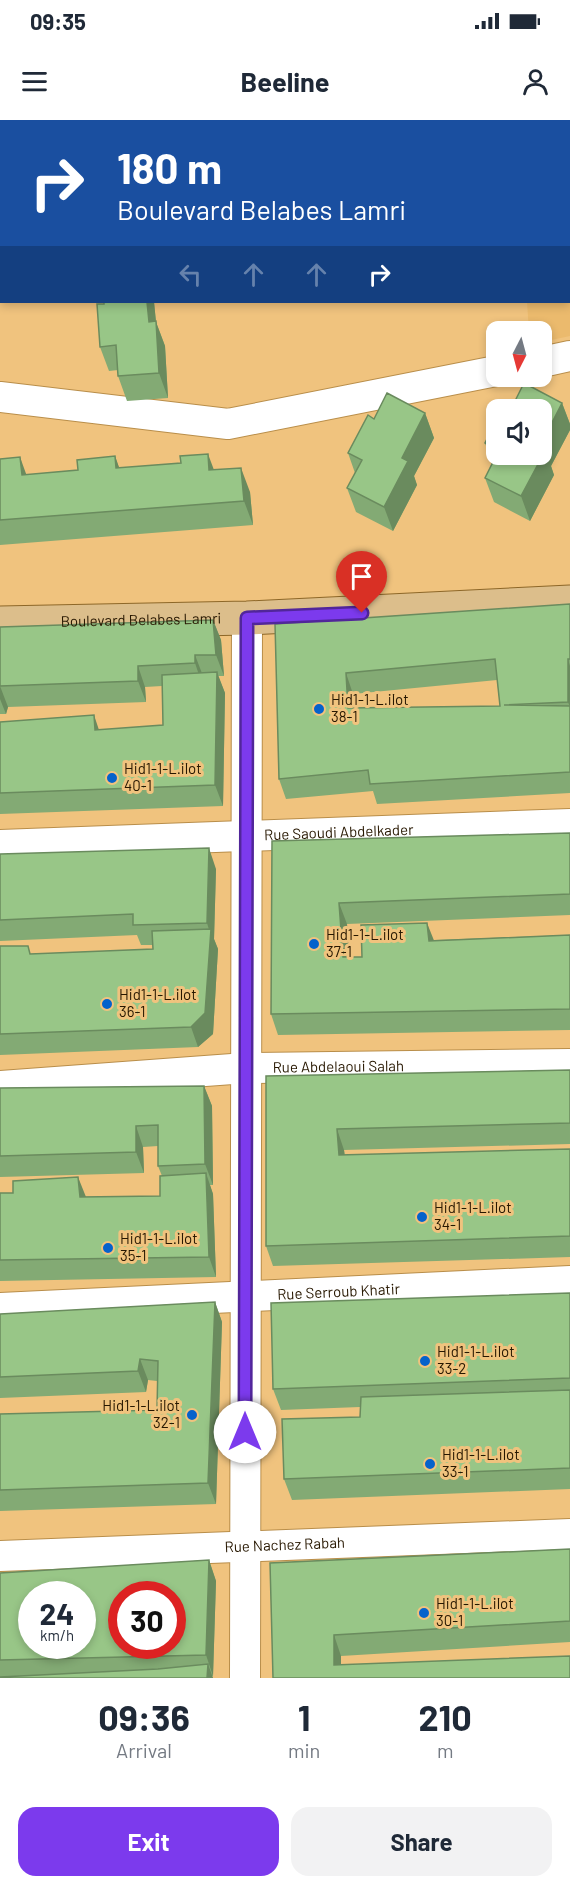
<!DOCTYPE html>
<style>
body{margin:0;font-family:Barlow,sans-serif;background:#f2f2f3;color:#1f2937;height:100vh;display:flex;flex-direction:column;font-size:22px;white-space:nowrap}
*{box-sizing:border-box;margin:0}
p{font-size:20px;color:#747a83}
.icon{flex:none;width:33px;height:33px;fill:none;stroke:currentColor;stroke-width:2;stroke-linecap:round;stroke-linejoin:round}
.map{position:relative;height:1558px;overflow:hidden}
.sheet{display:flex;flex-direction:column;background:#fff;flex:1}
.sheet>*{flex:none}
.top-card{position:absolute;left:0px;top:0px;width:570px;height:183px;box-shadow:0 3px 9px #0003;background:#1a4fa0;color:#fff;overflow:hidden}
.needle{width:39px;rotate:186deg}
.tools{position:absolute;left:486px;top:201px;display:grid;gap:12px}
.tools a{display:grid;place-items:center;width:66px;height:66px;border-radius:12px;background:#fff;box-shadow:0 3px 9px #0003;font-size:30px}
.speed{position:absolute;left:18px;top:1461px;display:flex;gap:12px;font-size:30px;font-weight:700;text-align:center}
.speed>*{display:grid;place-content:center;width:78px;height:78px;border-radius:50%;background:#fff;box-shadow:0 3px 9px #0003;line-height:1}
.speed small{font-size:15px;font-weight:400}
.speed .limit{border:9px solid #d22;background:#fff;color:#111}
.pin{position:absolute;display:grid;place-items:center;width:51px;height:51px;color:#fff;margin:-62px -26px;border-radius:50% 50% 50% 0;rotate:-45deg;box-shadow:0 0 6px #0007}
.pin .icon{rotate:45deg}
.me{position:absolute;width:66px;margin:-33px;rotate:0deg;stroke-linejoin:round;filter:drop-shadow(0 0 4px #0008)}
.turn{display:flex;align-items:center;gap:21px;height:126px;padding:0 18px;font-size:27px}
.turn .icon{width:78px;height:78px;stroke-width:2.5}
.turn b{display:block;font-size:42px;line-height:51px}
.lanes{display:flex;align-items:center;height:57px;padding:0 18px;background:#0003;justify-content:center;gap:30px;direction:ltr}
.lanes .off{opacity:.35}
.eta{display:flex;justify-content:space-evenly;align-items:center;height:102px;text-align:center}
.eta b{font-size:36px;font-weight:700;line-height:42px}
.cta{display:flex;gap:12px;margin-top:auto;padding:12px 18px}
.cta a{flex:1;height:69px;border-radius:18px;background:#7c3aed;color:#fff;font-size:24px;font-weight:700;line-height:69px;text-align:center}
.cta a+a{background:#f2f2f3;color:#1f2937}
.status{display:flex;justify-content:space-between;align-items:center;height:42px;padding:0 30px;background:#fff;direction:ltr}
.status svg{height:16px;fill:currentColor}
header{display:flex;justify-content:space-between;align-items:center;height:78px;padding:0 18px;background:#fff;font-size:27px;font-weight:700}
.map>svg:first-child{display:block}
.built{fill:#ebba6d}
.lines{fill:none;stroke-linecap:round;stroke-linejoin:round}
.minor-casing{stroke:#b98e4a;stroke-width:32}
.major-casing{stroke:#8d6728;stroke-width:35}
.minor{stroke:#fff;stroke-width:30}
.major{stroke:#dcbe8b;stroke-width:33}
.wall{fill:#83aa74;fill-rule:evenodd}
.shaded-wall{fill:#6a8b5e}
.building{fill:#98c687;stroke:#6a8b5e;stroke-width:1.5;fill-rule:evenodd}
.route-casing{stroke:#51269a;stroke-width:15}
.route{stroke:#7c3aed;stroke-width:10}
.poi-dot{fill:#0662cb;stroke:#f0c37e;stroke-width:2}
.labels{text-anchor:middle;stroke-width:6;stroke-linejoin:round;paint-order:stroke}
.street-label{font-size:15px;fill:#271700;stroke:#f0c37e}
.poi-label{font-size:15px;fill:#271700;stroke:#f0c37e;text-anchor:start}
</style>
<div class="status"><b>09:35</b><svg viewBox="0 0 49 12"><path d="M0 12V9h3v3zM5 12V6h3v6zM10 12V3h3v9zM15 12V0h3v12zM26 1h20v11H26zM47 4h2v5h-2z"/></svg></div>
<header><svg class="icon" aria-label="menu" viewBox="0 0 24 24"><path d="M4 6h16M4 12h16M4 18h16"/></svg>Beeline<svg class="icon" aria-label="person" viewBox="0 0 24 24"><circle cx="12" cy="8" r="4"/><path d="M4 21q1-7 8-7t8 7"/></svg></header>
<div class="map">
<svg width="570" height="1558" viewBox="0 0 570 1558">
<rect width="100%" height="100%" fill="#f0c37e"/>
<!-- built -->
<path class="built" d="M515,0H570V216L542,222V212L529,211L527,182H568V2Z"/>
<g class="lines">
<!-- minor casing -->
<g class="minor-casing">
<g id="minor">
<path d="M542,242L570,236"/>
<path d="M0,277L228,304L496,251"/>
<path id="s1" d="M0,725L570,704"/>
<path id="s2" d="M0,966L246,948L570,944"/>
<path id="s3" d="M0,1188L570,1161"/>
<path id="s4" d="M0,1436L570,1414"/>
<path d="M245,1558L247,498"/>
</g>
</g>
<!-- major casing -->
<g class="major-casing">
<g id="major">
<path id="s5" d="M0,503L247,498L570,482"/>
</g>
</g>
<!-- minor -->
<use href="#minor" class="minor"/>
<!-- major -->
<use href="#major" class="major"/>
</g>
<!-- wall -->
<path class="wall" d="M0,0H123V2H2V14H0Z
M206,0H313L251,2H206Z
M568,13H570V82H569Z
M2,60V135H0V61Z
M154,182L156,202L165,226L168,278L127,281L118,256V250L109,251L100,227Z
M562,283L570,304V310L551,346L554,355L530,401L494,382L485,358L492,343L485,323L496,301V334H542L511,289Z
M425,293L434,318L414,356L417,365L393,411L356,392L347,368L355,353L348,333L374,299Z
M115,336L119,348L214,350L250,372L253,405L0,425V339L27,355L78,350Z
M570,484V673L377,684L373,671L286,679L279,659L275,504ZM497,560L500,586L354,588L353,574Z
M213,500L221,520L224,556H218L225,573L223,686L0,694V602L99,610L163,605L162,566L145,567L146,582L8,587L6,594H0V507Z
M570,713V795L347,804L349,837H362L434,820L570,815V910L278,915L271,894L272,721Z
M0,734L216,749L214,819L218,829L213,914L198,927L0,935V826L31,834L153,829V825H141L137,815L0,821Z
M570,950V1024L344,1030L345,1035L570,1029V1137L273,1146L266,1126V956Z
M204,966L212,986L213,1065H210L213,1074L216,1157L0,1161V1073L86,1077L160,1076L162,1056L158,1046V1026L143,1027L144,1053L0,1057V968Z
M570,1173V1369L292,1380L284,1359L360,1297V1287L281,1290L273,1269Z
M215,1182L222,1202L216,1384L0,1391V1294L157,1290V1261L148,1260L146,1272L0,1278V1194Z
M570,1429V1522L341,1536L273,1558L270,1443Z
M209,1440L216,1461L213,1556H212L213,1558H0V1453Z"/>
<!-- shaded-wall -->
<path class="shaded-wall" d="M147,182H154L156,202L165,226L168,278L159,253L149,202Z
M562,283L570,304V310L551,346L554,355L530,401L521,376L541,334L542,322Z
M425,293L434,318L414,356L417,365L393,411L384,387L402,338Z
M208,334L217,358L209,350Z
M115,336L124,361L116,348Z
M20,337L29,362L22,355Z
M241,348L250,372L253,405L244,381Z
M213,500L221,520L224,556L216,535Z
M195,535L203,556L202,564L195,543Z
M568,539L570,546V587L568,582Z
M138,546L145,567L146,582L138,561Z
M217,552L225,573L223,686L215,665Z
M346,553L353,574L356,608L348,588Z
M0,566L8,587L6,594L0,579Z
M94,595L101,616L95,610Z
M209,728L216,749L214,819L218,829L213,914L198,927L191,907L210,813L207,803Z
M339,783L347,804L351,858L343,837Z
M427,803L435,823L429,821Z
M204,966L212,986L213,1065L205,1044Z
M136,1006L143,1027L144,1053L136,1032Z
M337,1009L344,1030L346,1056L339,1035Z
M206,1053L213,1074L216,1157L209,1137Z
M78,1057L86,1077H80Z
M215,1182L222,1202L216,1384L208,1363Z
M140,1239L148,1260L146,1272L138,1251Z
M209,1440L216,1461L213,1556L206,1535Z
M334,1515L341,1536V1558L334,1545Z
M208,1544L213,1558H207Z"/>
<!-- building -->
<path class="building" d="M568,13H570V64H568Z
M2,60V110L0,111V61Z
M104,182H147L149,202L156,201L159,253L118,256L116,225L100,227L97,184H104Z
M524,263L562,283L542,322V290H503L505,285L511,289Z
M387,273L425,293L402,338L408,341L384,387L347,368L362,340L348,333L368,295L374,299Z
M496,301V329L485,323Z
M542,329L545,331L521,376L485,358L497,334H542Z
M208,334L209,350L241,348L244,381L0,400V339L20,337L22,355L78,350L77,340L115,336L116,348L181,343L180,336Z
M570,484V539H568V582L504,585L570,586V652L370,664L368,650L279,659L275,504ZM495,539L500,586L348,588L346,553Z
M213,500L216,535H195V543L138,546V561L0,566V507Z
M217,552L215,665L0,673V602L94,595L95,610L163,605L162,555Z
M570,713V774L339,783L343,837H362L361,805L427,803L429,821L570,815V889L271,894L272,721Z
M209,728L207,803L133,805V794L0,800V734Z
M211,809L205,893L191,907L0,914V826H28L30,834L153,829L152,811Z
M570,950V1003L337,1009L339,1035L570,1029V1116L266,1126V956Z
M204,966L205,1044L158,1046V1005L136,1006V1032L0,1036V968Z
M206,1053L209,1137L0,1140V1073H13V1061L78,1057L80,1077L160,1076V1056Z
M570,1173V1258L273,1269L271,1183Z
M215,1182L208,1363L0,1370V1294L157,1290L158,1241L140,1239L138,1251L0,1257V1194Z
M570,1270V1348L284,1359L282,1299L360,1297L361,1277Z
M570,1429V1501L334,1515V1545L570,1536V1558H273L270,1443Z
M209,1440L206,1535L0,1540V1453ZM32,1474H82V1526H32ZM122,1474H172V1526H122Z
M208,1544L207,1558H0V1557L158,1549Z"/>
<g class="lines">
<!-- route casing -->
<g class="route-casing">
<path id="route" d="M245,1312L247,498L362,493"/>
</g>
<!-- route -->
<use href="#route" class="route"/>
</g>
<!-- markers -->
<g class="poi-dot">
<circle cx="319" cy="589" r="6"/>
<circle cx="112" cy="658" r="6"/>
<circle cx="314" cy="824" r="6"/>
<circle cx="107" cy="884" r="6"/>
<circle cx="422" cy="1097" r="6"/>
<circle cx="108" cy="1128" r="6"/>
<circle cx="425" cy="1241" r="6"/>
<circle cx="192" cy="1295" r="6"/>
<circle cx="430" cy="1344" r="6"/>
<circle cx="424" cy="1493" r="6"/>
</g>
<g class="labels">
<!-- street labels -->
<g class="street-label">
<text dy="5" stroke="none"><textPath href="#s5" startOffset="141">Boulevard Belabes Lamri</textPath></text>
<text dy="5" stroke="none"><textPath href="#s1" startOffset="339">Rue Saoudi Abdelkader</textPath></text>
<text dy="5" stroke="none"><textPath href="#s2" startOffset="339">Rue Abdelaoui Salah</textPath></text>
<text dy="5" stroke="none"><textPath href="#s3" startOffset="339">Rue Serroub Khatir</textPath></text>
<text dy="5" stroke="none"><textPath href="#s4" startOffset="285">Rue Nachez Rabah</textPath></text>
</g>
<!-- poi labels -->
<g class="poi-label">
<text x="331" y="585">Hid1-1-L.ilot<tspan x="331" dy="17">38-1</tspan></text>
<text x="124" y="654">Hid1-1-L.ilot<tspan x="124" dy="17">40-1</tspan></text>
<text x="326" y="820">Hid1-1-L.ilot<tspan x="326" dy="17">37-1</tspan></text>
<text x="119" y="880">Hid1-1-L.ilot<tspan x="119" dy="17">36-1</tspan></text>
<text x="434" y="1093">Hid1-1-L.ilot<tspan x="434" dy="17">34-1</tspan></text>
<text x="120" y="1124">Hid1-1-L.ilot<tspan x="120" dy="17">35-1</tspan></text>
<text x="437" y="1237">Hid1-1-L.ilot<tspan x="437" dy="17">33-2</tspan></text>
<text x="180" y="1291" text-anchor="end">Hid1-1-L.ilot<tspan x="180" dy="17">32-1</tspan></text>
<text x="442" y="1340">Hid1-1-L.ilot<tspan x="442" dy="17">33-1</tspan></text>
<text x="436" y="1489">Hid1-1-L.ilot<tspan x="436" dy="17">30-1</tspan></text>
</g>
</g>
</svg>
<div class="tools">
<a><svg class="needle" viewBox="-14 -14 28 28"><path d="M0-13l5 13h-10z" fill="#e53935"/><path d="M0 13l5-13h-10z" fill="#747a83"/></svg></a>
<a><svg class="icon" aria-label="sound" viewBox="0 0 24 24"><path d="M4 9h4l5-4v14l-5-4H4zM17 9q2 3 0 6"/></svg></a>
</div>
<div class="speed"><div>24<small>km/h</small></div><div class="limit">30</div></div>
<div class="pin" style="left:362px;top:493px;background:#d93025"><svg class="icon" aria-label="arrive" viewBox="0 0 24 24"><path d="M6 21V4h12l-3 4 3 4H6"/></svg></div>
<svg class="me" style="left:245px;top:1312px" viewBox="-20 -20 40 40"><circle r="19" fill="#fff"/><path d="M0-13L10 11 0 6-10 11z" fill="#7c3aed"/></svg>
<div class="top-card">
<div class="turn"><svg class="icon" aria-label="right" viewBox="0 0 24 24"><path d="M7 20v-9h11M14 6l5 5-5 5"/></svg><div><b>180 m</b>Boulevard Belabes Lamri</div></div>
<div class="lanes"><svg class="icon off" aria-label="left" viewBox="0 0 24 24"><path d="M17 20v-9H6M10 6l-5 5 5 5"/></svg><svg class="icon off" aria-label="ahead" viewBox="0 0 24 24"><path d="M12 20V5M6 11l6-6 6 6"/></svg><svg class="icon off" aria-label="ahead" viewBox="0 0 24 24"><path d="M12 20V5M6 11l6-6 6 6"/></svg><svg class="icon" aria-label="right" viewBox="0 0 24 24"><path d="M7 20v-9h11M14 6l5 5-5 5"/></svg></div>
</div>
</div>
<section class="sheet">
<div class="eta">
<div><b>09:36</b><p>Arrival</p></div>
<div><b>1</b><p>min</p></div>
<div><b>210</b><p>m</p></div>
</div>
<div class="cta"><a>Exit</a><a>Share</a></div>
</section>
